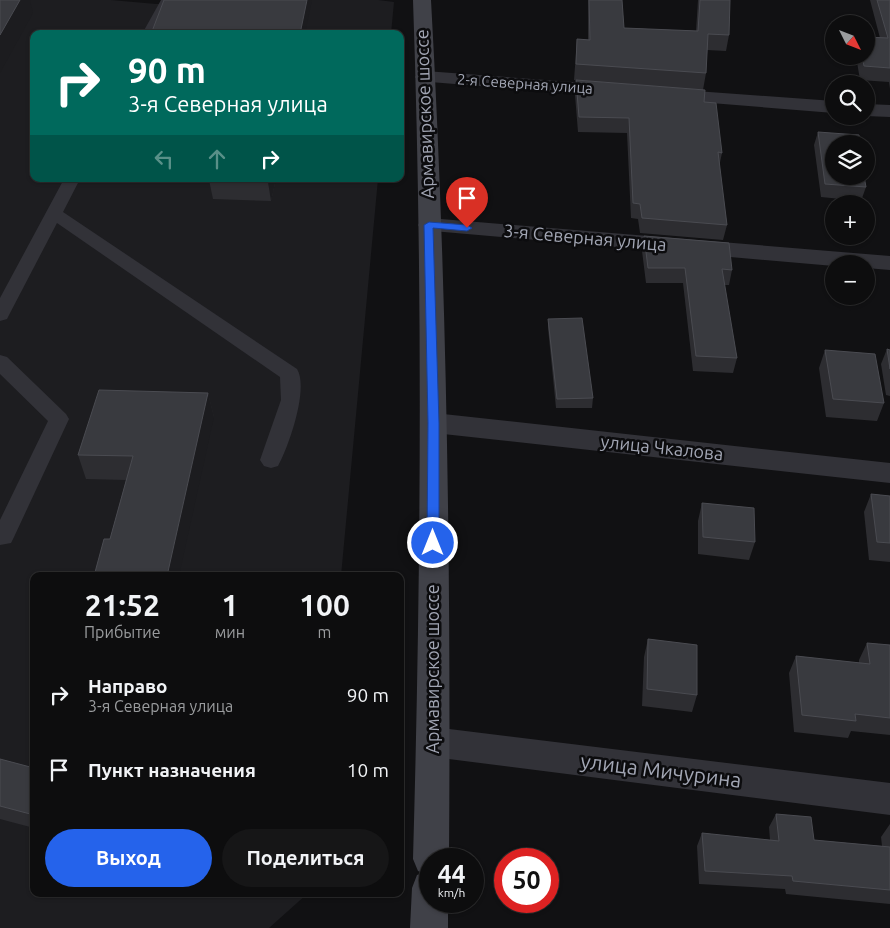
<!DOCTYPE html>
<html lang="ru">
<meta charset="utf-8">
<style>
body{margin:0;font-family:Ubuntu,sans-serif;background:#161617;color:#f1f3f6;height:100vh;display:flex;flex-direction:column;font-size:19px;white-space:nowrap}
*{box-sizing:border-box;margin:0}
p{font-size:16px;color:#9a9c9e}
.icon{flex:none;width:28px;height:28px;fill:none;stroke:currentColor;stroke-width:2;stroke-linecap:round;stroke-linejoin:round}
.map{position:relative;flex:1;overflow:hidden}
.drawer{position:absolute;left:30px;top:572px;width:374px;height:325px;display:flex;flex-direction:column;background:#0d0d0e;border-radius:10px;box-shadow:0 1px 4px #0004,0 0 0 1px #2d2d2e}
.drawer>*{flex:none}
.top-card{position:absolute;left:30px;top:30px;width:374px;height:152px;border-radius:10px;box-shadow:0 1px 4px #0004,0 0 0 1px #2d2d2e;background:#00695c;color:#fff;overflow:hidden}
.needle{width:32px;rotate:132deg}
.controls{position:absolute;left:825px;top:15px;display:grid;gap:10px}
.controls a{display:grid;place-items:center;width:50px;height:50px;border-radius:50%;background:#0d0d0e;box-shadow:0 1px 4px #0004,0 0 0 1px #2d2d2e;font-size:25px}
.speed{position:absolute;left:419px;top:848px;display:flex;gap:10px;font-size:25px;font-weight:700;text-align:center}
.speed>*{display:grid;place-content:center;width:65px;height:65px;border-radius:50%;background:#0d0d0e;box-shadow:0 1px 4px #0004,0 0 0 1px #2d2d2e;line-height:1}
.speed small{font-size:12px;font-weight:400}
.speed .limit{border:8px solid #d22;background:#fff;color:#111}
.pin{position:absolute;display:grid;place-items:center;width:42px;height:42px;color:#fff;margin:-51px -21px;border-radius:50% 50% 50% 0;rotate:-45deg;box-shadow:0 0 5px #0007}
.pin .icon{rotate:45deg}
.me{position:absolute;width:55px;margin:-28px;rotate:0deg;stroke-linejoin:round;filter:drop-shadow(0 0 4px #0008)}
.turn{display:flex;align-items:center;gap:18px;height:105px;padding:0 15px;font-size:22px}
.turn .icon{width:65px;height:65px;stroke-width:2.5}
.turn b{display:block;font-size:35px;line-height:42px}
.lanes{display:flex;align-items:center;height:48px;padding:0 15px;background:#0003;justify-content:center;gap:25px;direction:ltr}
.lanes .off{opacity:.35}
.eta{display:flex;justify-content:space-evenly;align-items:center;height:85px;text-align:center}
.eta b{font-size:30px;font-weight:600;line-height:35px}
.action{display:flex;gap:10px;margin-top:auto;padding:10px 15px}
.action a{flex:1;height:58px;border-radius:30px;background:#2563eb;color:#fff;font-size:20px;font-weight:600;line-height:58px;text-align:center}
.action a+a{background:#161617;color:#f1f3f6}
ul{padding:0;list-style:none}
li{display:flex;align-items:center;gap:15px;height:75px;padding:0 15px}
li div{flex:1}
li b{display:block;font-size:19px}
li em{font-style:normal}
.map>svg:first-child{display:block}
.built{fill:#1d1d20}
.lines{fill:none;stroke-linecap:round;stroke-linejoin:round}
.lane{fill:#323238;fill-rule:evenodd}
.street{fill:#323238;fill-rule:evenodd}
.secondary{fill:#404148;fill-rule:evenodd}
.wall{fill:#2d2d31}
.shaded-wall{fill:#1c1c1f}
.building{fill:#393a3f;stroke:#4a4b51}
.route{fill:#2563eb;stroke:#184099}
.labels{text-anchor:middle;stroke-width:5;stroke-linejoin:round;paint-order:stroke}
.far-street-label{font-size:15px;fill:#a2a6b4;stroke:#0c0c0e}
.street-label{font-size:18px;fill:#a2a6b4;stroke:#0c0c0e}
.near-street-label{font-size:21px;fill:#a2a6b4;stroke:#0c0c0e}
</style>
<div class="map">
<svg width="890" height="928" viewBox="0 0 890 928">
<rect width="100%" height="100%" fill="#111113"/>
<!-- built -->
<path class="built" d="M4,0H111L156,4H176L179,0H378L394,2L391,34H34V179H378L341,576H34V894H307L269,928H0V7Z"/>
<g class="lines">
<!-- lane -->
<path class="lane" d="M161,0H175L156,34H142Z
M64,179H80L63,212L297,369C309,388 289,446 278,466L271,468L264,466L260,460L281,400L280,377L57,223L9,315L7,319L0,321V298Z
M0,355L7,357L66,414L69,419L14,537L11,543L0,545V520L48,421L0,374Z"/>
<!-- street -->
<path class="street" d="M425,71L613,85L620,87L623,91L620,95L613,97L418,81L415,77L418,73Z
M668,89L834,101V113L661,99L658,95L661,91Z
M866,104L890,105V117L866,116Z
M429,218L890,256V270L866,268V264H834V266L421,230L418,225L421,220Z
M434,413L890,463V483L434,433L425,430L421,423L425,416Z
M433,727L890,783V815L433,757L421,753L416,742L421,731Z"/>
<!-- secondary -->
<path class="secondary" d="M413,0H431C447,286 451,573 449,859H430V901H448V928H410L412,888L417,875L423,873L418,871L413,859C421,573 423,286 413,0Z"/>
</g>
<!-- wall -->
<path class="wall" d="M588,0H622L624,28L696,31L698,0H730L729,35L726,51L707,50L706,73L703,90L574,80L577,39L588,40Z
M870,0H890V89L889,82L860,80L856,56H866L880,38Z
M576,80L704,102L722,153L719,167L727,225L723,240L640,233L638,219L631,218L627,133L578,132L575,95Z
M818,132L866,187L861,201L821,197L814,145Z
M276,179L271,201L213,199L209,180Z
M644,236L732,270L729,285H724L737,358L733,373L693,371L683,283H646L642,251Z
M548,319L593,398L592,408H556L548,328Z
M887,349L890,350V396L886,395L881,364Z
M825,350L884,403L877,421L826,417L819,368Z
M208,393L214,417L110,539L126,480L86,479L78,455Z
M871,494L890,496V562L869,560L864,512Z
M702,503L755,542L749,560L698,554V521Z
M648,639L697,695L692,712L642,706L644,657Z
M867,643L890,645V735L851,731L848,738L794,732L789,673L796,656L859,663V660Z
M0,759L34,768V828L0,819Z
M776,814L814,840L882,846L881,837L890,824V904L786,894L785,889L699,884L697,846L702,833L770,840L769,827Z"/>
<!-- shaded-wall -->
<path class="shaded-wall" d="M20,0H30L33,13L0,73V35Z
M307,0H312L305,34H300Z
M269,179H276L271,201L268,182Z
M208,393L214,417L179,576H167Z"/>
<!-- building -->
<path class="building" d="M0,0H20L0,35Z
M164,0H307L300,34H151Z
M589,0H622L624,28L698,31L700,0H730L729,35L708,34L706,73L576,64L577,39L590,40Z
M877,0H890V68L864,66L862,56H866V37L888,38Z
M576,80L705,90L704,102L716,103L722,153L718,152L727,225L642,218L640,204L633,203L629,118L579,117Z
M818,132L859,135L860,144H834V176H864L866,187L825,184Z
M210,179H269L268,182L209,180Z
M644,236L729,243L732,270L722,269L737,358L696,356L685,268H648Z
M582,318L593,398L557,399L548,319Z
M887,349L890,350V369Z
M825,350L875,354L884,403L833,399Z
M99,390L208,393L167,576H94L104,539H110L133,456L78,455Z
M871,494L890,496V543L877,542Z
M702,503L754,508L755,542L703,537Z
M648,639L697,645V695L647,689Z
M867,643L890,645V718L855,714L856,721L802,715L796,656L870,664Z
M0,759L34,768V815L0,806Z
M776,814L811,817L814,840L890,847V890L793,881L792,876L705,871L702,833L779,841Z"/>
<!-- route -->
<path class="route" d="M429,222L467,225L472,228L467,231L433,228L439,423V543L438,546H429L427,543L428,423L424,225Z"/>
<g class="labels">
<!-- far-street labels -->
<g class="far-street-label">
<text transform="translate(525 84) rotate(4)" y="5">2-я Северная улица</text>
</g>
<!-- street labels -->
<g class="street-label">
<text transform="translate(425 114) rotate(-92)" y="6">Армавирское шоссе</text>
<text transform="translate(585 238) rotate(5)" y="6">3-я Северная улица</text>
<text transform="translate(662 448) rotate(6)" y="6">улица Чкалова</text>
<text transform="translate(433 669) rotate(-90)" y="6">Армавирское шоссе</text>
</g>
<!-- near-street labels -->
<g class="near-street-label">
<text transform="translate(661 771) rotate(7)" y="7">улица Мичурина</text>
</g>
</g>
</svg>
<div class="controls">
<a><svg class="needle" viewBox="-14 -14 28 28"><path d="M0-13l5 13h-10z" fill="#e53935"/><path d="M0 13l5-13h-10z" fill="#9a9c9e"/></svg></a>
<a><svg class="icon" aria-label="search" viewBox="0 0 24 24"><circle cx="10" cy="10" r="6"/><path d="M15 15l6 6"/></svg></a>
<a><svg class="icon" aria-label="layers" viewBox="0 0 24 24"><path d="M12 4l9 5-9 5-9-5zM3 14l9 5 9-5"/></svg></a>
<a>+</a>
<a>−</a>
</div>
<div class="speed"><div>44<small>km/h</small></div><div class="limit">50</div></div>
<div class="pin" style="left:467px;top:228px;background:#d93025"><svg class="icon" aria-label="arrive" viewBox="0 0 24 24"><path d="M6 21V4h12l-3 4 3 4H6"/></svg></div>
<svg class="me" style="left:433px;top:543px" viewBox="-20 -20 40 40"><circle r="17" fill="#2563eb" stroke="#fff" stroke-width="3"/><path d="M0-11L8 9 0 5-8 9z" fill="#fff"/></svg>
<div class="top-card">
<div class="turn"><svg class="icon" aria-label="right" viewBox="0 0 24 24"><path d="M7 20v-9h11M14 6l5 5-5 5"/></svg><div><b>90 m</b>3-я Северная улица</div></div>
<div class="lanes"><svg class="icon off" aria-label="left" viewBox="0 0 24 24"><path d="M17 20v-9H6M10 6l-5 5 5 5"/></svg><svg class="icon off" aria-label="ahead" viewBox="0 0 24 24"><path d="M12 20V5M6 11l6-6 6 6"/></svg><svg class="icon" aria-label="right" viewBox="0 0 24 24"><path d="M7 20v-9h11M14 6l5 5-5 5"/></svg></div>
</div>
<section class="drawer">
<div class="eta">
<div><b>21:52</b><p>Прибытие</p></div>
<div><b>1</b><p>мин</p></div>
<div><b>100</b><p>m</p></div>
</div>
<ul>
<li><svg class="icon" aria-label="right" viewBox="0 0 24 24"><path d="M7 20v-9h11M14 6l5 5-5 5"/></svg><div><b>Направо</b><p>3-я Северная улица</p></div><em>90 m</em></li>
<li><svg class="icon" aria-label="arrive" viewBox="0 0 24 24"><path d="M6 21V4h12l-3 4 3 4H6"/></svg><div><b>Пункт назначения</b></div><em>10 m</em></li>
</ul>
<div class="action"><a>Выход</a><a>Поделиться</a></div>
</section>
</div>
